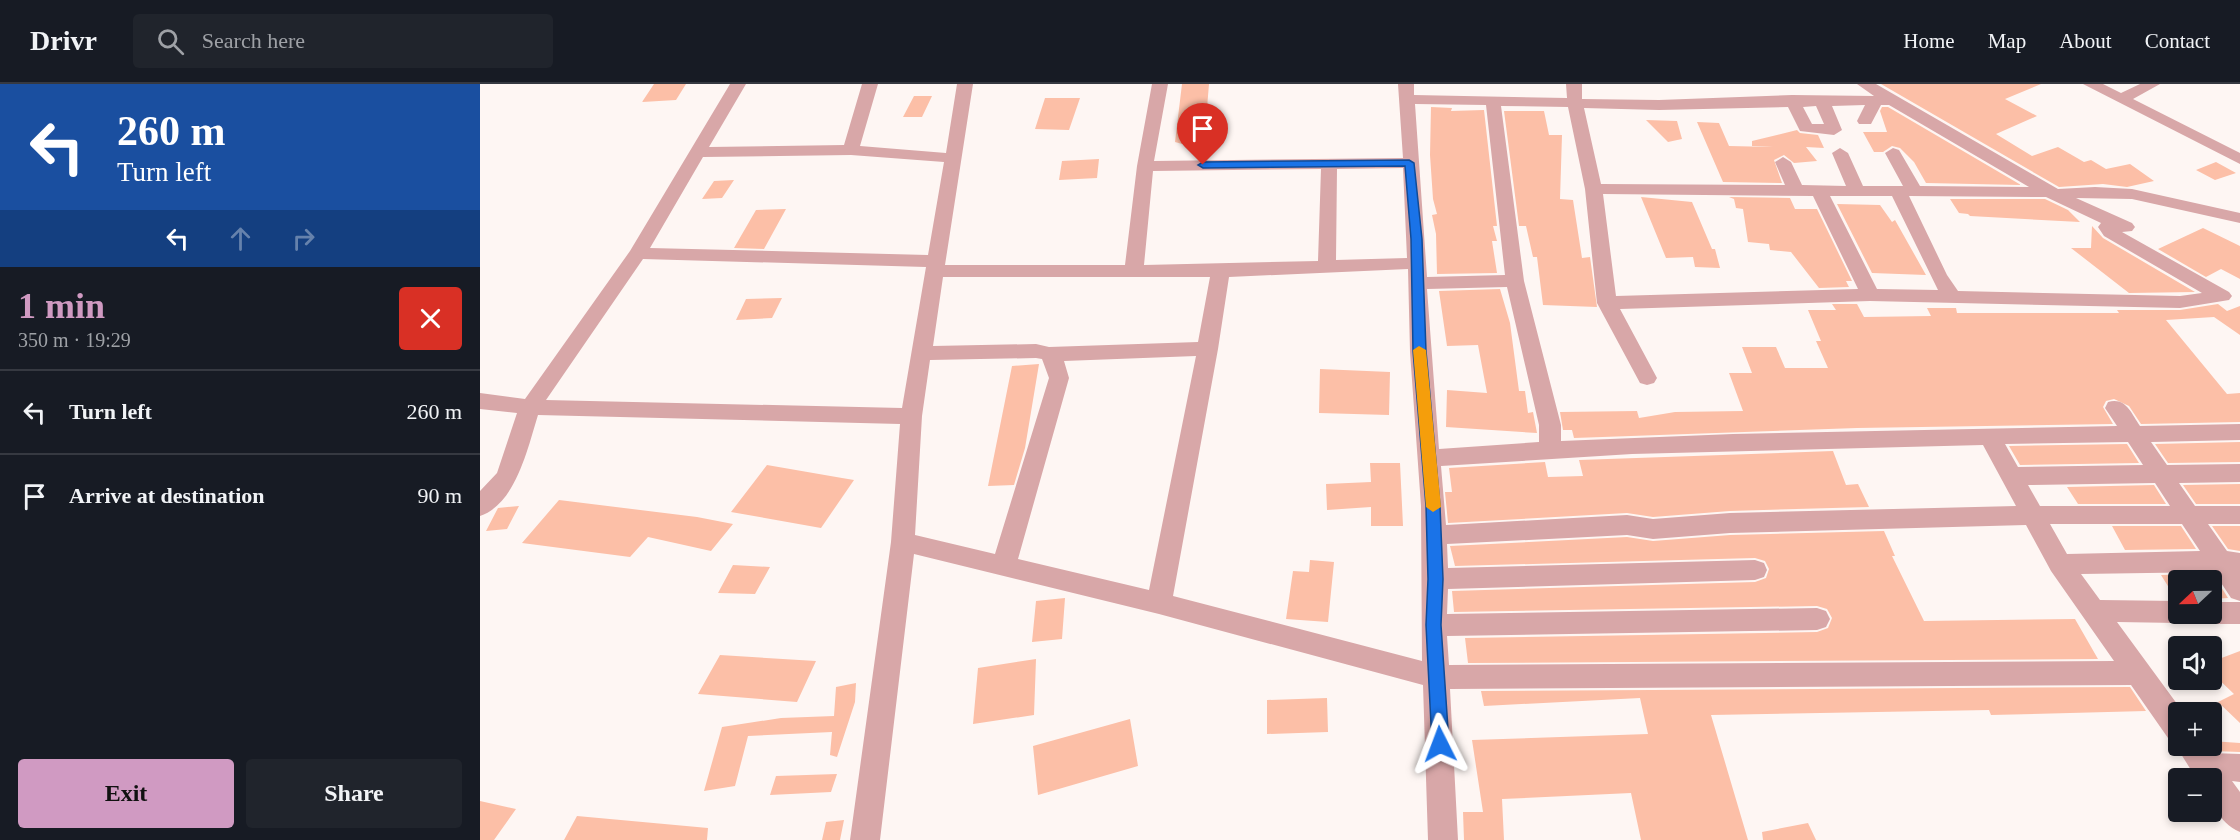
<!DOCTYPE html>
<meta charset="utf-8">
<style>
body{margin:0;font-family:"Times New Roman",serif;background:#20242c;color:#f1f3f6;height:100vh;display:flex;flex-direction:column;font-size:22px;white-space:nowrap}
*{box-sizing:border-box;margin:0}
p{font-size:20px;color:#9ea1a6}
.icon{flex:none;width:33px;height:33px;fill:none;stroke:currentColor;stroke-width:2;stroke-linecap:round;stroke-linejoin:round}
.map{position:relative;flex:1;overflow:hidden}
.panel{display:flex;flex-direction:column;background:#171b24;width:480px}
.panel>*{flex:none}
.guide{background:#1a4fa0;color:#fff;overflow:hidden}
.needle{width:39px;rotate:248deg}
.tools{position:absolute;left:1688px;top:486px;display:grid;gap:12px}
.tools a{display:grid;place-items:center;width:54px;height:54px;border-radius:6px;background:#171b24;box-shadow:0 3px 9px #0003;font-size:30px}
.pin{position:absolute;display:grid;place-items:center;width:51px;height:51px;color:#fff;margin:-62px -26px;border-radius:50% 50% 50% 0;rotate:-45deg;box-shadow:0 0 6px #0007}
.pin .icon{rotate:45deg}
.me{position:absolute;width:66px;margin:-33px;rotate:357deg;stroke-linejoin:round;filter:drop-shadow(0 0 4px #0008)}
.turn{display:flex;align-items:center;gap:21px;height:126px;padding:0 18px;font-size:27px}
.turn .icon{width:78px;height:78px;stroke-width:2.5}
.turn b{display:block;font-size:42px;line-height:51px}
.lanes{display:flex;align-items:center;height:57px;padding:0 18px;background:#0003;justify-content:center;gap:30px;direction:ltr}
.lanes .off{opacity:.35}
.round{display:grid;place-items:center;flex:none;width:63px;height:63px;border-radius:6px;background:#20242c}
.headline{display:flex;align-items:center;justify-content:space-between;height:102px;padding:0 18px}
h1{font-size:36px;font-weight:700;line-height:45px;color:#d09ac2}
.action{display:flex;gap:12px;margin-top:auto;padding:12px 18px}
.action a{flex:1;height:69px;border-radius:6px;background:#d09ac2;color:#111;font-size:24px;font-weight:700;line-height:69px;text-align:center}
.action a+a{background:#20242c;color:#f1f3f6}
ul{padding:0;list-style:none}
li{display:flex;align-items:center;gap:18px;height:84px;padding:0 18px;border-top:2px solid #363941}
li div{flex:1}
li b{display:block;font-size:22px}
li em{font-style:normal}
header{display:flex;align-items:center;gap:36px;box-sizing:border-box;height:84px;padding:0 30px;background:#171b24;border-bottom:2px solid #363941}
header strong{font-size:28px}
nav{display:flex;gap:33px;margin-inline-start:auto;font-size:21px}
.search{width:420px;height:54px;background:#20242c;display:flex;align-items:center;gap:15px;box-sizing:border-box;padding:0 21px;border-radius:6px;color:#9ea1a6;font-size:22px}
main{display:flex;flex:1;min-height:0}
.map>svg:first-child{display:block}
.building{fill:#fcbfa7}
.lines{fill:none;stroke-linecap:round;stroke-linejoin:round}
.minor{fill:#d8a7a8;fill-rule:evenodd}
.route{fill:#1a73e8;stroke:#114b97;stroke-width:1.5}
.slow{fill:#f59e0b}
</style>
<header>
<strong>Drivr</strong>
<div class="search"><svg class="icon" aria-label="search" viewBox="0 0 24 24"><circle cx="10" cy="10" r="6"/><path d="M15 15l6 6"/></svg>Search here</div>
<nav><a>Home</a><a>Map</a><a>About</a><a>Contact</a></nav>
</header>
<main>
<section class="panel">
<div class="guide">
<div class="turn"><svg class="icon" aria-label="left" viewBox="0 0 24 24"><path d="M17 20v-9H6M10 6l-5 5 5 5"/></svg><div><b>260 m</b>Turn left</div></div>
<div class="lanes"><svg class="icon" aria-label="left" viewBox="0 0 24 24"><path d="M17 20v-9H6M10 6l-5 5 5 5"/></svg><svg class="icon off" aria-label="ahead" viewBox="0 0 24 24"><path d="M12 20V5M6 11l6-6 6 6"/></svg><svg class="icon off" aria-label="right" viewBox="0 0 24 24"><path d="M7 20v-9h11M14 6l5 5-5 5"/></svg></div>
</div>
<div class="headline"><div><h1>1 min</h1><p>350 m · 19:29</p></div><a class="round" style="background:#d93025;color:#fff"><svg class="icon" aria-label="close" viewBox="0 0 24 24"><path d="M6 6l12 12M18 6L6 18"/></svg></a></div>
<ul>
<li><svg class="icon" aria-label="left" viewBox="0 0 24 24"><path d="M17 20v-9H6M10 6l-5 5 5 5"/></svg><div><b>Turn left</b></div><em>260 m</em></li>
<li><svg class="icon" aria-label="arrive" viewBox="0 0 24 24"><path d="M6 21V4h12l-3 4 3 4H6"/></svg><div><b>Arrive at destination</b></div><em>90 m</em></li>
</ul>
<div class="action"><a>Exit</a><a>Share</a></div>
</section>
<div class="map">
<svg width="1760" height="756" viewBox="0 0 1760 756">
<rect width="100%" height="100%" fill="#fef6f3"/>
<!-- building -->
<path class="building" d="M174,0H206L196,16L162,18Z
M702,0H729L727,24H715L702,60L695,58Z
M1401,0H1561L1525,15L1557,32L1516,50L1552,72L1578,63L1604,78L1611,76L1626,85L1650,80L1674,97L1647,103L1623,100L1579,103Z
M434,12H452L442,33H423Z
M565,14H600L589,46L555,45Z
M951,23L972,24L971,27L1004,26L1017,142H1013L1017,157H1012L1017,189L957,190L956,150L952,131L957,130L953,115L950,71Z
M1402,23H1408L1541,101L1446,99L1434,78L1420,64L1412,62L1403,68H1394L1383,48H1407L1400,27Z
M1024,27H1064L1069,51H1082L1080,115L1093,116L1102,174L1110,173L1117,223L1063,221L1057,173H1053L1046,142H1039Z
M1166,36L1197,37L1202,55L1188,58Z
M1217,38L1239,39L1249,62L1293,63L1272,62V57L1317,46L1320,49L1338,51L1344,64L1326,63L1337,77L1314,79L1304,71L1294,76L1302,99L1243,98Z
M619,75L617,94L579,96L582,77Z
M1736,78L1756,89L1735,96L1716,86Z
M254,96L242,114L222,115L234,97Z
M1161,113L1212,118L1232,165H1235L1240,184L1215,183L1213,173L1186,174Z
M1249,113L1310,114L1315,125H1337L1372,197H1366L1369,203L1339,204L1311,168L1290,166L1289,160L1268,158L1263,125L1256,124L1254,115Z
M1470,115H1565L1588,126L1600,138L1490,132L1488,130L1479,129Z
M1357,120L1400,121L1412,138L1415,136L1446,191L1392,189Z
M306,125L284,165L254,164L276,126Z
M1612,142L1623,154L1715,208L1649,209L1591,164H1611Z
M1723,144L1760,162V195L1741,185L1726,193L1678,165Z
M1020,205L1030,239L1039,307H1045L1048,329L1053,328L1057,349L966,343L967,306L1007,309L998,261L967,262L959,207Z
M302,214L292,234L256,236L266,215Z
M1352,220H1377L1384,233L1451,232L1447,224H1476L1477,229H1639L1637,226H1700L1738,220L1747,227L1760,222V251L1734,233L1686,236L1747,310L1760,309V338L1661,340L1649,322L1634,315L1626,317L1623,323L1633,340L1377,344L1094,354L1092,346H1083L1080,328L1157,327L1159,334L1195,328L1263,327L1249,289H1272L1262,263H1296L1305,284H1348L1336,257H1341L1328,226H1356Z
M559,280L545,364L534,401L508,402L532,282Z
M840,285L910,288L909,331L839,329Z
M1760,358V378L1688,379L1675,360Z
M1647,360L1659,379L1540,381L1529,362Z
M1353,367L1366,401L1378,400L1389,423L1250,427L1173,433L1147,429L968,439L965,408H972L969,384L1065,378L1068,393L1103,392L1099,376Z
M890,379H920L923,442H891V423L847,426L846,400L891,398Z
M287,381L362,394L374,396L341,444L251,428Z
M1760,400V420H1716L1703,401Z
M1674,401L1686,420H1598L1587,403Z
M79,416L217,433L253,440L231,467L168,453L150,473L42,459Z
M39,422L27,445L6,447L18,424Z
M1632,442H1701L1716,465L1645,466Z
M1732,442H1760V467L1748,465Z
M1404,447L1415,472H1412L1444,537L1595,535L1618,575L988,579L985,554L1337,548L1348,544L1352,534L1347,525L1337,522L974,528L972,507L1275,498L1286,494L1289,485L1285,477L1275,474L975,482L970,462L1147,453L1173,457L1250,451Z
M830,476L854,478L848,538L806,535L813,487L829,488Z
M253,481L290,483L275,510L238,509Z
M1733,490L1748,514L1731,515V496H1698L1696,515L1681,491Z
M585,514L582,555L552,558L556,517Z
M1760,567V639L1738,618L1754,610L1731,588V578Z
M240,571L336,577L317,618L218,610Z
M556,575L554,631L493,640L498,584Z
M376,599L375,618L357,673L350,671L352,648L268,652L255,702L224,707L242,643L301,634L354,632L356,603Z
M1650,603L1666,627L1511,631L1509,626L1231,631L1268,756H1161L1151,709L1022,715L1024,756H984L983,728H1003L992,656L1168,650L1160,614L1004,622L1001,607Z
M847,614L848,648L787,650V616Z
M650,635L658,682L558,711L553,662Z
M1731,657L1760,659V668L1733,667Z
M357,690L351,708L290,711L296,692Z
M0,717L36,725L14,756H0Z
M97,732L228,744L227,756H84Z
M364,736L360,756H342L346,738Z
M1328,739L1336,756H1283L1282,748Z"/>
<g class="lines">
<!-- minor -->
<path class="minor" d="M250,0H266L229,63L364,61L382,0H398L380,62L466,69L477,0H493L465,181H645L657,82L672,0H688L674,77L923,74L918,0H934V11L1087,14L1086,0H1102V15L1179,16L1312,11L1394,12L1377,0H1396L1578,105L1615,103L1652,105L1760,129V139L1652,115L1596,114L1652,139L1655,143L1652,147L1642,148L1749,208L1752,212L1749,216L1700,224L1390,217L1140,225L1177,294L1174,299L1167,301L1160,299L1117,219L1105,105L1088,23L1021,22L1044,197L1081,341V357L1253,350L1637,342L1625,324L1628,318C1646,313 1651,329 1660,342L1760,340V356L1671,358L1687,381L1760,380V398L1699,399L1715,422H1760V440H1728L1747,467L1760,469V517L1751,514L1734,488L1601,490L1620,516L1698,517V530H1710L1707,536L1698,539L1637,538L1703,628H1698V662H1726L1732,669L1760,670V698L1752,697L1760,708V748C1737,738 1731,717 1731,694H1716L1696,662L1698,658L1688,654L1651,601L970,605L978,756H948L943,601L679,530L434,470L400,756H370L411,458L420,340L58,331C48,363 36,420 0,432V407L17,389L37,329L0,325V309L45,315L150,167ZM935,20L1006,21L1025,191L947,193ZM1385,21L1377,37L1379,40H1391L1401,21H1409L1549,103L1440,102L1419,66L1413,64L1405,69L1423,102H1383L1368,69L1360,64L1352,69L1366,102L1322,101L1311,78L1303,73L1295,78L1305,101L1121,100L1104,24L1179,26L1308,23L1320,47L1354,51L1362,46L1352,22ZM1336,22L1344,40H1332L1323,23ZM371,71L464,78L448,171L170,164L223,73ZM923,84L927,174L856,176L857,85ZM841,85L838,177L664,181L673,87ZM1123,110L1333,112L1378,205L1136,212ZM1350,112H1412L1458,206L1397,205ZM1429,112L1566,113L1621,139L1618,143L1624,152L1722,209L1700,212L1478,207L1467,191ZM163,175L446,183L422,324L66,316ZM928,185L930,268L941,422L942,577L693,512L738,265L749,193ZM463,193H730L718,258L569,263L556,260L453,262ZM1027,203L1059,341V358L959,365L947,205ZM716,272L669,506L538,475L589,294L584,277ZM556,274L562,275L569,294L515,470L435,451L442,332L450,276ZM1648,358L1663,381L1538,383L1525,360ZM1503,361L1536,422L1250,429L1173,435L1147,431L966,441L961,382L1152,370ZM1675,399L1690,422H1560L1548,401ZM1570,440H1702L1720,467L1587,470ZM1546,441L1571,487L1634,577L969,581L967,552L1337,546L1346,543L1350,535L1346,527L1337,524L967,530L968,505L1275,496L1284,493L1287,486L1284,479L1275,476L968,484L967,460L1147,451L1173,455L1250,449Z
M1603,0H1623L1641,9L1660,0H1680L1653,15L1760,69V80Z
M1731,518H1760V540H1731L1722,537L1719,530H1731Z"/>
</g>
<!-- route -->
<path class="route" d="M929,76L934,79L942,155L946,267L960,422L963,495L961,541L969,660L966,665L960,668L954,665L952,660L946,541L948,495L946,422L933,267L931,155L925,82L723,84L718,81L723,78Z"/>
<!-- slow -->
<path class="slow" d="M939,262L946,266L961,423L953,428L946,423L933,266Z"/>
</svg>
<div class="tools">
<a><svg class="needle" viewBox="-14 -14 28 28"><path d="M0-13l5 13h-10z" fill="#e53935"/><path d="M0 13l5-13h-10z" fill="#9ea1a6"/></svg></a>
<a><svg class="icon" aria-label="sound" viewBox="0 0 24 24"><path d="M4 9h4l5-4v14l-5-4H4zM17 9q2 3 0 6"/></svg></a>
<a>+</a>
<a>−</a>
</div>
<div class="pin" style="left:723px;top:81px;background:#d93025"><svg class="icon" aria-label="arrive" viewBox="0 0 24 24"><path d="M6 21V4h12l-3 4 3 4H6"/></svg></div>
<svg class="me" style="left:960px;top:660px" viewBox="-20 -20 40 40"><path d="M0-17L14 15 0 8-14 15z" fill="#1a73e8" stroke="#fff" stroke-width="4"/></svg>
</div>
</main>
